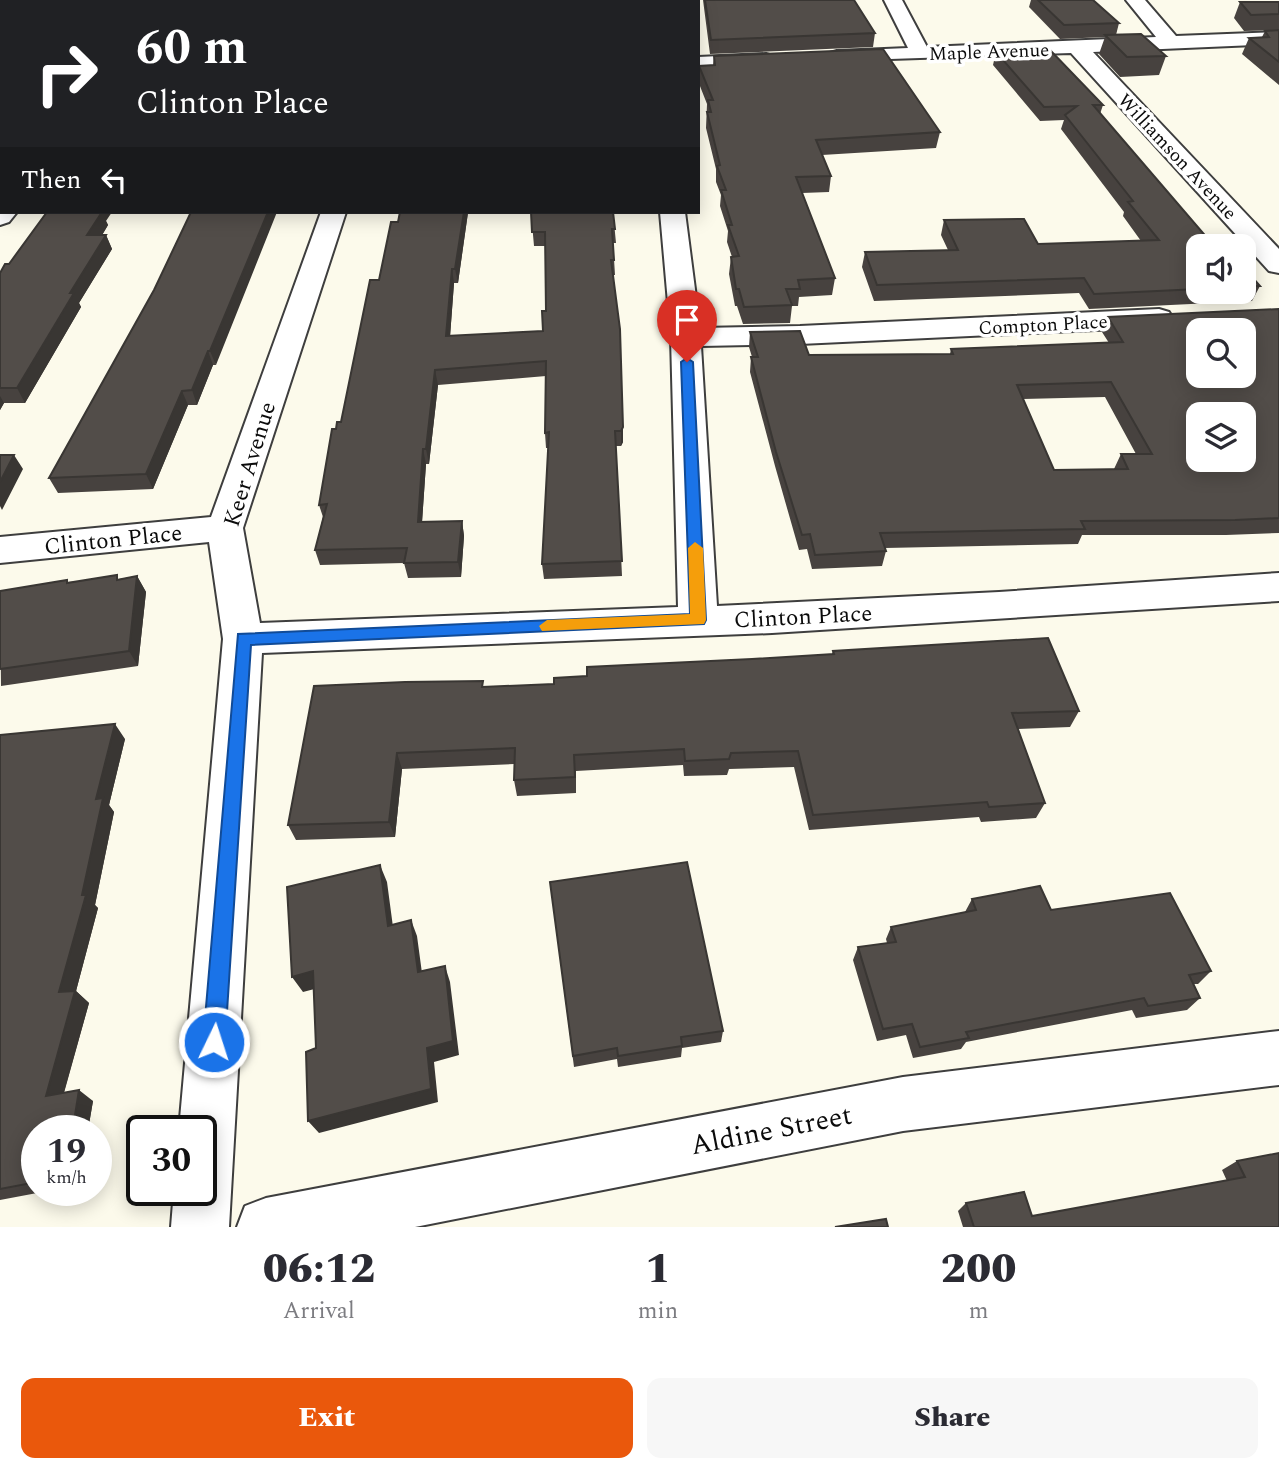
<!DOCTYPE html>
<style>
body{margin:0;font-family:Spectral,serif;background:#f7f7f7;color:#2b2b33;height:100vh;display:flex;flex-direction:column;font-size:26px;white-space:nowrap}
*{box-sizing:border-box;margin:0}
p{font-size:23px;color:#7c7c81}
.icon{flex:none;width:38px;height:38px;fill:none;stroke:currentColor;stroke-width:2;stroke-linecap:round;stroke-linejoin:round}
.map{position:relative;height:1227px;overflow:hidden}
.drawer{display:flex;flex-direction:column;background:#fff;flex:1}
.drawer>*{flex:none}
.hud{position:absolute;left:0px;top:0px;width:700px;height:214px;box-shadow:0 4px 18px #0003;background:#202124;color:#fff;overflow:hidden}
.tools{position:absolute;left:1186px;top:234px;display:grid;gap:14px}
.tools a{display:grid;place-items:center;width:70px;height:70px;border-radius:14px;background:#fff;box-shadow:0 4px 18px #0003;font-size:35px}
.speed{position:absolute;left:21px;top:1115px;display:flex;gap:14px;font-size:35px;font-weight:700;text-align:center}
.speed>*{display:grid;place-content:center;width:91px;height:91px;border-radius:50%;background:#fff;box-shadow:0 4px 18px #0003;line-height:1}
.speed small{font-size:18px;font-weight:400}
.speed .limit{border:4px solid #111;border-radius:10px;background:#fff;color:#111}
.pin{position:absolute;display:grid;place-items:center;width:60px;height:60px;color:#fff;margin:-72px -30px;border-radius:50% 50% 50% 0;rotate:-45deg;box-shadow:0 0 7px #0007}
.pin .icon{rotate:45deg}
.me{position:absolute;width:77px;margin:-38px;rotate:4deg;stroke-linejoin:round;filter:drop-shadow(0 0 5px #0008)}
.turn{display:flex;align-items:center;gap:24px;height:147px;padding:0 21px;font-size:32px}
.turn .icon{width:91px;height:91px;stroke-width:2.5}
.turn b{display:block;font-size:49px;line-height:60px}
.then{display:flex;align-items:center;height:66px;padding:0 21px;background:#0003;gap:14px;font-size:26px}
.eta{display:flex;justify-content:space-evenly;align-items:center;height:119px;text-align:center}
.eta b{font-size:42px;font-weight:800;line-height:49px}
.primary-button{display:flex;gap:14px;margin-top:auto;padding:14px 21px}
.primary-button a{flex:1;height:80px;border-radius:14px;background:#ea580c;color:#fff;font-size:28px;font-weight:800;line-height:80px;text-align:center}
.primary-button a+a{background:#f7f7f7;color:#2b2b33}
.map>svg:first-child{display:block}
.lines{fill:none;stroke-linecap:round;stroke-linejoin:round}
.minor-casing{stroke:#3e3e3e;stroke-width:4}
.minor{fill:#fff;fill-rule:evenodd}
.wall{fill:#47423f;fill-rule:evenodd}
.shaded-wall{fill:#393633}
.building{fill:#524d49;stroke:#393633;stroke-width:2;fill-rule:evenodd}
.route{fill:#1a73e8;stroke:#114b97;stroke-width:2}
.slow{fill:#f59e0b}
.labels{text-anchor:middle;stroke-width:7;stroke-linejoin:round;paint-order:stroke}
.far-street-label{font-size:19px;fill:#0b0b0b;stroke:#fff}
.street-label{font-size:23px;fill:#0b0b0b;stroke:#fff}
.near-street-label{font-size:28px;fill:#0b0b0b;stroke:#fff}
</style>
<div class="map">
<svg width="1279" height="1227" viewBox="0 0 1279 1227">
<rect width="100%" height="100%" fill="#fcfaeb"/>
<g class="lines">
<!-- minor casing -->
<g class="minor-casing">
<path id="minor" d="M159,0H177L158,2Z
M399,0H417V2H399Z
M642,0H660L661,2H643Z
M884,0H902L927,47L1156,37L1126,0H1145L1176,36L1279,32V44L1093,52L1279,249V273L1269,271L1071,53L830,61L827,57L830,53L837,51L908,48Z
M766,54L773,56L776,60L773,64L698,69V57Z
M0,205L2,212H17L9,222L0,225Z
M321,212H346L243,528L260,623L678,607L671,337L660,212H685L700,328L800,326L1159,309L1169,312L1173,318L1169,324L1159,327L800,344L701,346L717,606L999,592L1279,573V601L772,633L262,653L229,1227H171L174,1190H201V1130H179L223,639L209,542L0,563V537L211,517Z
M1279,1031V1085L903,1131L415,1227H237L245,1206L266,1198L903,1077Z"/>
</g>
<!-- minor -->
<use href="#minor" class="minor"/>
</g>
<!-- wall -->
<path class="wall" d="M703,0H854L875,33L873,47L710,54Z
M1031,0H1093L1119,23L1116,35L1166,56L1159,75L1120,77L1099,54L1105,37L1060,39L1029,7Z
M1240,2H1279V85L1242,54L1249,38L1262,37L1265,31L1277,30L1244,31L1234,18Z
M996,52L1103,105L1100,114L1199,247V292H1244V268L1260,286L1252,301L1089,309L1079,293L874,301L862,267L865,252L948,250L941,235L944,220L1038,244L1141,241L1123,216L1124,212L1061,129L1064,120L1040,121L993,65Z
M714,56L940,132L936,148L822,155L831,176L829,192L802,193L835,278L832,295L799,297L798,306H792L790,323L743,324L737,306H735L729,274L731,257H732L727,242L728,231L720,206L721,195L716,182V169L706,128L707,104L698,81L699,66L713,65Z
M191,212L216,365H213L197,405H188L153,489L58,493L49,478L154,290Z
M400,212H613L616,243H613L615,275H613L623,442L621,446H616L622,576L544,579L542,564L548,448H546L545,433L546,376L438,385L429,464H426L422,522L462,521L464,536L461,577L408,578L404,563L320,565L315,550L323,517L319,505L336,429L341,422L379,280L398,222ZM531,212L534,246H545L546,311L543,331L450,336L454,283H458L468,213Z
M106,221L108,225L102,235H106L112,249L79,303L81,307L25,403H4L0,410V273L9,264Z
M1279,309V533L1226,535H1082L1078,544L885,548L886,551L882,566L812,569L807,549L799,550L775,466L750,372L751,357H752L749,347L750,332L809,355L950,354L951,349L1109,343L1102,332L1108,317ZM1105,397L1136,454H1121L1114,469L1054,470L1023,399Z
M137,576L146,592L138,666L1,686L0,591L67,580L68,582L119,579Z
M833,651L1079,711L1070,727L1018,729L1045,803L1036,818L981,822L979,817L809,830L794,767L729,769L727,775L684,776L683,765L576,771V793L517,796L514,780V764L402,769L395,837L296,840L288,825L484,687L554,684L587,676L752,659L832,654Z
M0,735L125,739L109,805L114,812L95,905L98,908L76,991L89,1003L64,1093L93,1101L88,1130H37V1190H53L0,1200Z
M550,882L723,1031L721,1042L682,1048L681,1057L618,1067L617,1059L574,1067Z
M972,899L1051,910L1211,971L1198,984H1194L1200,998L1187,1010L1136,1018L1132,1010L966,1042L961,1049L913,1058L906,1035L877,1041L853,960L858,947L887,943L886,939L891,927L965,912Z
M1237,1161L1279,1227H963L958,1211L966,1203L1032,1216L1227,1181L1222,1170Z"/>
<!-- shaded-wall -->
<path class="shaded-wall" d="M117,0H136L134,2H116Z
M2,117V141L0,143V119Z
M98,212H112L106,221L108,225L94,249L87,235Z
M268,212H277L216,365L210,351Z
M464,212H468L458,283L455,269Z
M106,235L112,249L79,303L81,307L25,403L17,388L70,293Z
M452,269L454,283L449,351L446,336Z
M208,351L213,365L197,405L192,390Z
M435,370L438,385L429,464L426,449Z
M182,391L188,405L153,489L146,474Z
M0,396L4,403L0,410Z
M623,427V442L621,446V431Z
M423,449L426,464L421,537L418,522Z
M14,455L23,469L2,510L0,506V482Z
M462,521L464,536L461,577L458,562Z
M137,576L146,592L138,666L129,651Z
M115,724L125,739L109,805L114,812L95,905L98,908L76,991L89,1003L60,1106L46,1096L59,992L82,895L96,799Z
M397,753L402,769L395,837L389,822Z
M380,865L387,882L395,942L388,926Z
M411,920L417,936L424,988L418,972Z
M445,966L450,982L459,1055L434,1062L438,1102L319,1133L308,1121Z
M313,971L322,987L303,992L292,977Z
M79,1090L93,1101L88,1130H76L73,1128Z"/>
<!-- building -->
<path class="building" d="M0,0H117L116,2H2V117L0,119Z
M188,0H357V2H187Z
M456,0H605V2H456Z
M705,0H854L875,33L711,40Z
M1038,0H1093L1119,23L1064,25Z
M1240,2H1279V14L1251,15Z
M1279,30V62L1249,38L1269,37L1265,31Z
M1141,34L1166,56L1127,57L1105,35Z
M883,49L940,132L816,140L831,176L796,177L835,278L798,280L800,289H786L792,305L744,307L739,289H736L731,257L739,256L728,225H732L721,190H726L717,166L720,165L707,112H711L708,100H713L699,66L715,65L714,56Z
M1050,50L1103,105H1093L1215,247H1199V289L1094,294L1084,278L877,285L865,252L958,250L944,220L1024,219L1038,244L1159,240L1128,202L1133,201L1065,115L1077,106L1044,107L996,52Z
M47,212H102L87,235H106L70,293H74L17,388H0V273L5,264H9Z
M191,212H268L210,351H208L192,390L182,391L146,474L49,478L154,290Z
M400,212H464L455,269H452L446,336L543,331L542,311H546L545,232H532L531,212H613L615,229H612L614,260H611L620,329L623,427L621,431H615L622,561L542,564L549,432L545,433L546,361L435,370L426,449H423L418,522L462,521L458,562L404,563L407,548L315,550L327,504L319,505L332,429H336L337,422H341L370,280H379L391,222H398Z
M1244,268L1260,286H1244Z
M1279,309V518L1235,520L1081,521L1085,529L880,533L886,551L815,555L810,534L802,535L776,452L751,357H758L750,332L800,331L809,355L953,354L951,349L1123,342L1108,317ZM1199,331H1244V376H1199ZM1111,382L1152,454H1121L1128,469L1054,470L1017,385ZM1199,415H1244V460H1199Z
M0,455H14L0,482Z
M117,575V580L137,576L129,651L0,669V591L67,580V583Z
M1048,638L1079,711L1012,713L1045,803L989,807L987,802L813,815L798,751L731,753L729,759L685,761L684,749L574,755L575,777L514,780L515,748L397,753L389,822L288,825L314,686L405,682L483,681L482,687L554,684V678L587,676V667L752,659L834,654L833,651Z
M115,724L96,799L103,798L82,895H86L59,992L75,991L46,1096L79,1090L73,1128L60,1130H37V1182L0,1189V735Z
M687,862L723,1031L681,1037L682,1046L618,1056L617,1048L573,1056L550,882Z
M380,865L388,926L411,920L418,972L445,966L453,1041L427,1048L431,1089L308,1121L306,1052L316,1048L313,971L292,977L287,887Z
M1040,886L1051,910L1170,893L1211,971L1189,975L1200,998L1148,1006L1144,998L966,1032L969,1038L920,1047L912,1024L883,1029L858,947L896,942L891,927L976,910L972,899Z
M1279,1153V1227H974L966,1203L1024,1192L1032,1216L1245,1177L1237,1161Z
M886,1219L888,1227H835Z"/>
<!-- route -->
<path class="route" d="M687,358L693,362L706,620L704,624L251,645L225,1042L221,1049L214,1052L206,1049L203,1042L238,634L690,614L681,362Z"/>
<!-- slow -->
<path class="slow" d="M695,542L703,548L706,620L704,624L542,631L539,626L547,620L690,614L688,548Z"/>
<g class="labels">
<!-- far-street labels -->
<g class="far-street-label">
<text transform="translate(989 51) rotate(-2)" y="7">Maple Avenue</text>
<text transform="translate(1178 156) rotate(47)" y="7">Williamson Avenue</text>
<text transform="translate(1043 324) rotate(-3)" y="7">Compton Place</text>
</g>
<!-- street labels -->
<g class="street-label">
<text transform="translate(249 464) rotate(-73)" y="8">Keer Avenue</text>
<text transform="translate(113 539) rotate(-6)" y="8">Clinton Place</text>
<text transform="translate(803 616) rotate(-3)" y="8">Clinton Place</text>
</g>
<!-- near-street labels -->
<g class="near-street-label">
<text transform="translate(771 1129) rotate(-11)" y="10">Aldine Street</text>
</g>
</g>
</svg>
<div class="tools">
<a><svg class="icon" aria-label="sound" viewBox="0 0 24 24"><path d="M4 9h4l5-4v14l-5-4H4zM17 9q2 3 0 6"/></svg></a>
<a><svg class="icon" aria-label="search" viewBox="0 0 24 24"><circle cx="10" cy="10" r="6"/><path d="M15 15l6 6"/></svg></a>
<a><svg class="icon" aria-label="layers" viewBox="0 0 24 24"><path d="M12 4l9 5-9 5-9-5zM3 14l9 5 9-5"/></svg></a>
</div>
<div class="speed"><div>19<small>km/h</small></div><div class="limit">30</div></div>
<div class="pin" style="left:687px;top:362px;background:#d93025"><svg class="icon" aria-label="arrive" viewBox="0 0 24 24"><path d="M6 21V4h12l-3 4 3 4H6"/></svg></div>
<svg class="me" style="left:214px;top:1042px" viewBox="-20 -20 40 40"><circle r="17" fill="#1a73e8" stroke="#fff" stroke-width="3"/><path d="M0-11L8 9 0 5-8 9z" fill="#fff"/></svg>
<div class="hud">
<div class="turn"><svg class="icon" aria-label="right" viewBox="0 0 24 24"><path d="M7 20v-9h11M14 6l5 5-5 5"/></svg><div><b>60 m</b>Clinton Place</div></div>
<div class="then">Then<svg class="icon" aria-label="left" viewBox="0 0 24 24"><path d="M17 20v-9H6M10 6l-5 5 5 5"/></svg></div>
</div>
</div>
<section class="drawer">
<div class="eta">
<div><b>06:12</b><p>Arrival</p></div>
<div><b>1</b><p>min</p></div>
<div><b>200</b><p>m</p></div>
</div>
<div class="primary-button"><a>Exit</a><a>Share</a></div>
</section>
